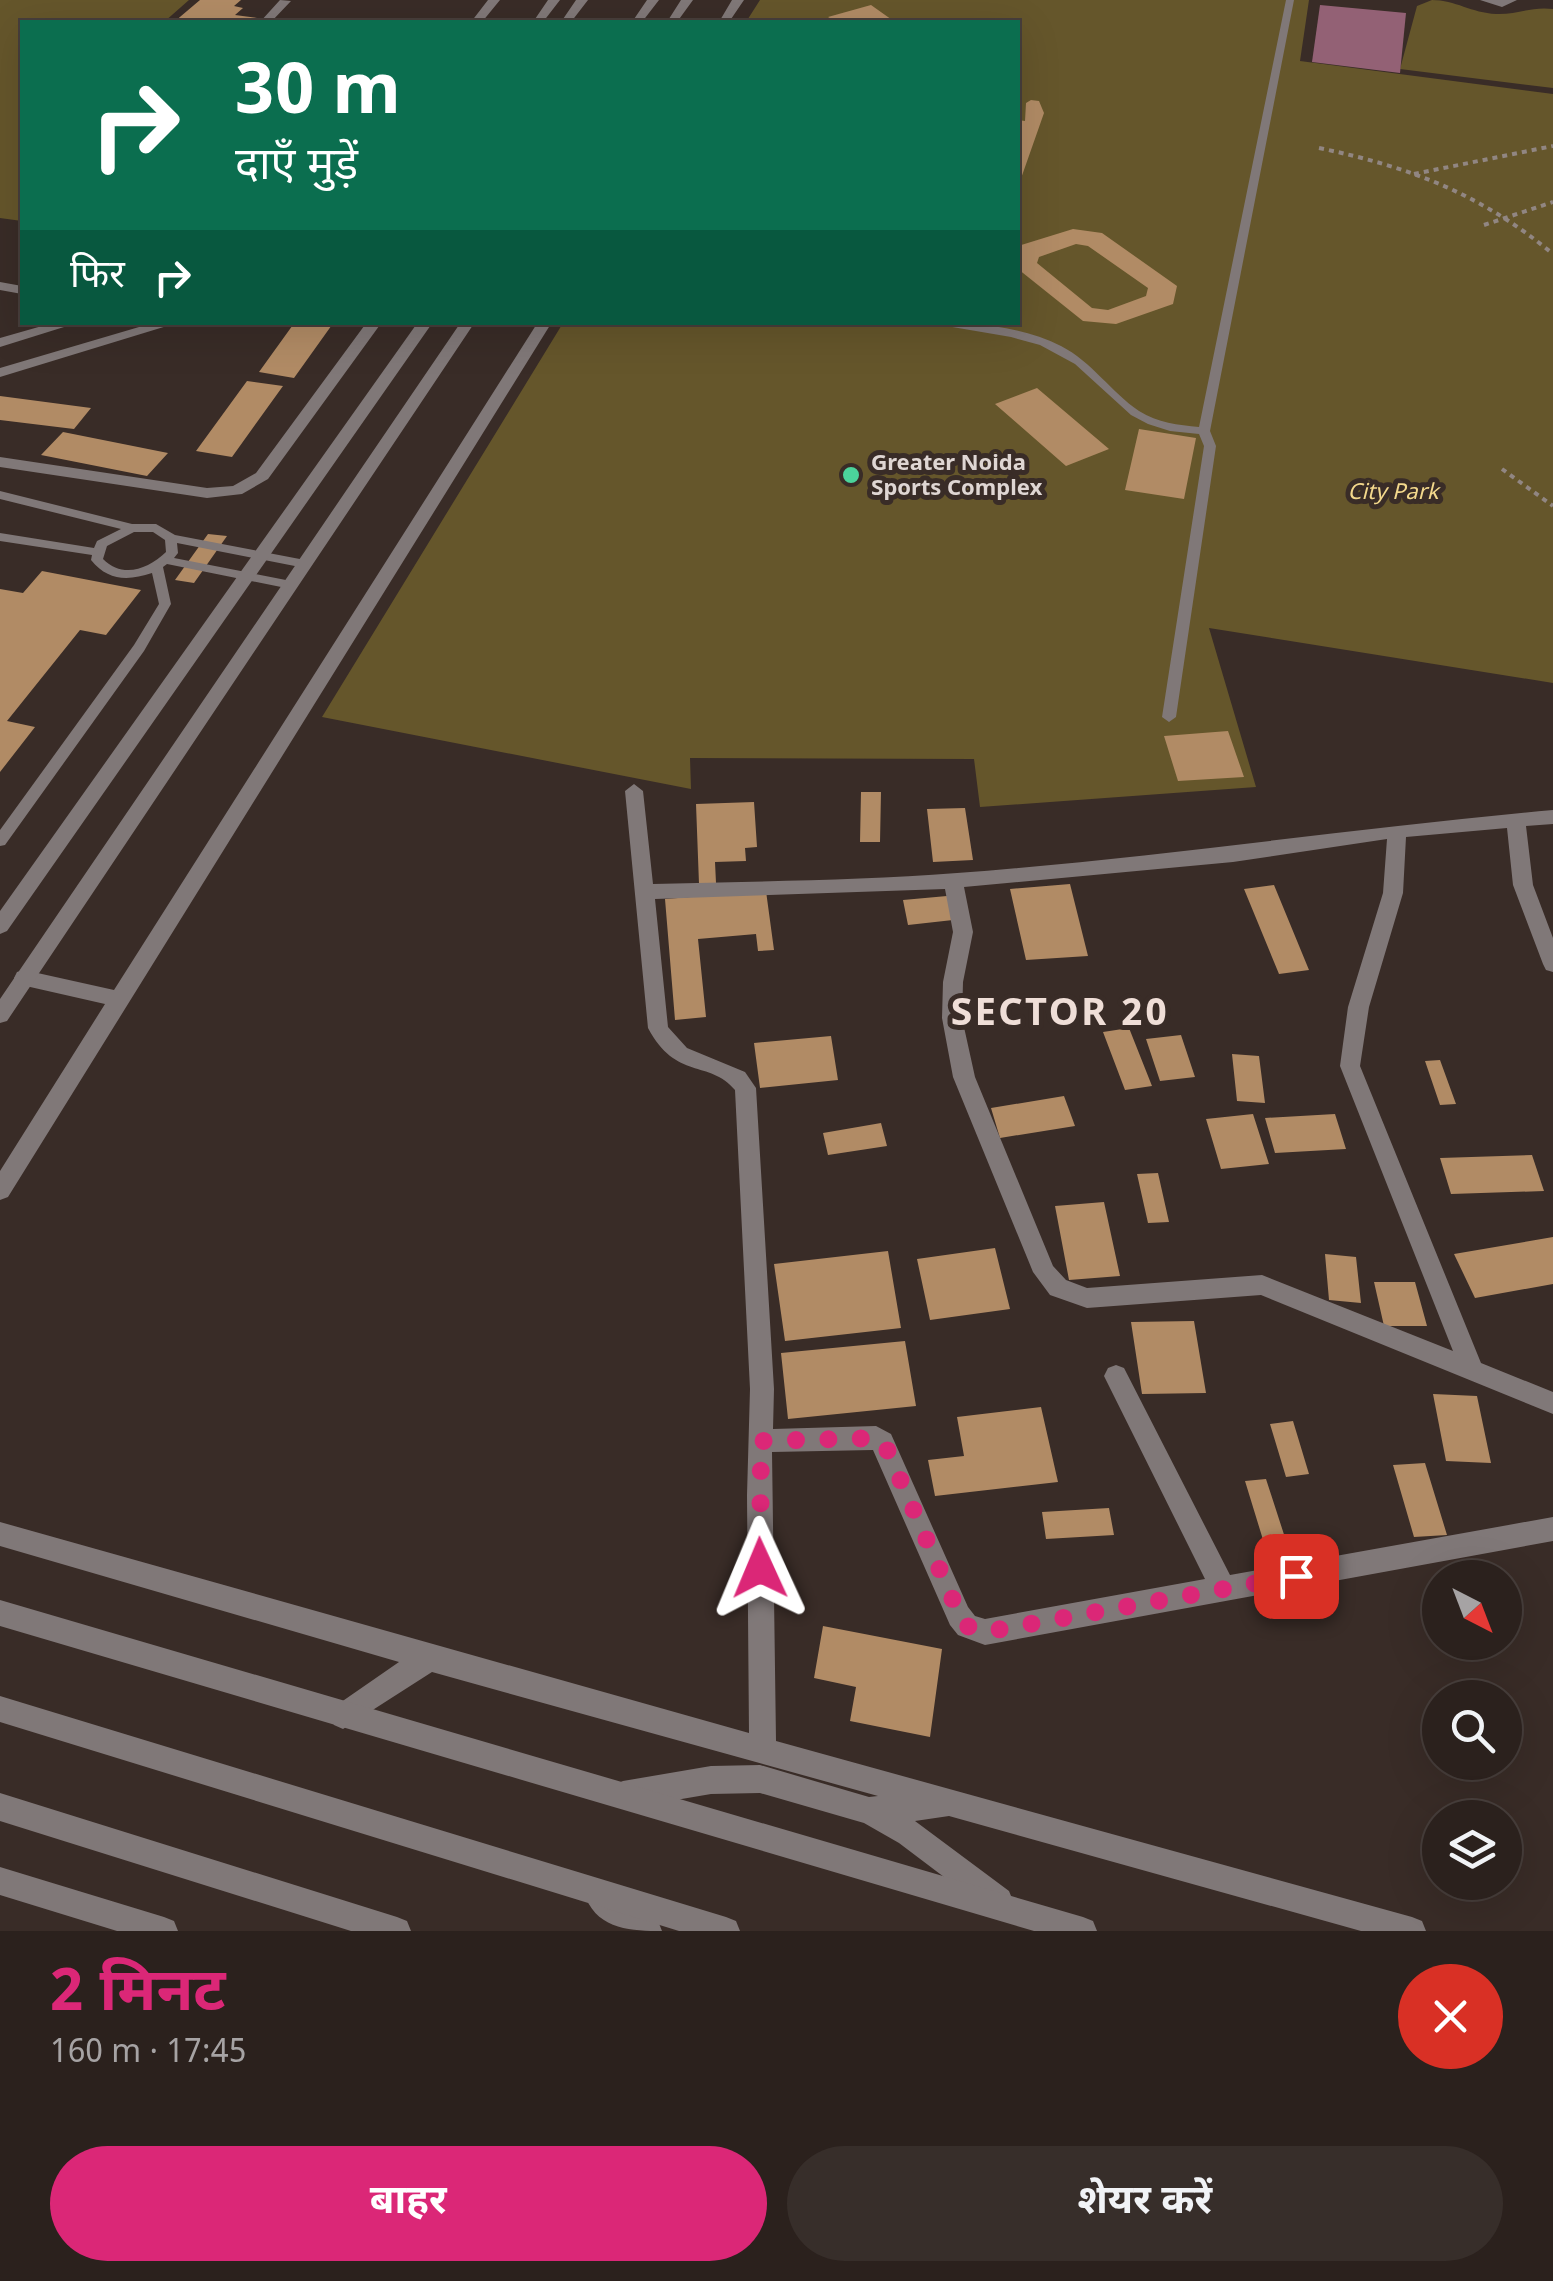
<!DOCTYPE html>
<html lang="hi">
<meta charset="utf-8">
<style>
body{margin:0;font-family:Georgia,"Noto Sans Devanagari",serif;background:#372e2a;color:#f1f3f6;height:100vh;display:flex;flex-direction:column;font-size:38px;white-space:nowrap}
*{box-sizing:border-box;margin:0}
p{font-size:32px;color:#a6a3a4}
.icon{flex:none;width:55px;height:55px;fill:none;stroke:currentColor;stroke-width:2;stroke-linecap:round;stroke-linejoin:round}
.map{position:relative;height:1931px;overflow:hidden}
.side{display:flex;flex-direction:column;background:#2b211d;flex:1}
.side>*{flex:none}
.banner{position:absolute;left:20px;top:20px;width:1000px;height:305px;border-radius:0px;box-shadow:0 10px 40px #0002,0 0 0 2px #473e3b;background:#0b6e4f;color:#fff;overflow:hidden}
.needle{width:65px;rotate:138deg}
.controls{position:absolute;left:1422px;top:1560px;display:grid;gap:20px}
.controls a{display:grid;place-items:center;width:100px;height:100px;border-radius:50%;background:#2b211d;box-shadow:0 10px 40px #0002,0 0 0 2px #473e3b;font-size:50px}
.pin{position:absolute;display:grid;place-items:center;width:85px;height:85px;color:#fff;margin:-42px;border-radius:20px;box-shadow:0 5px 15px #0006}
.me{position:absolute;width:110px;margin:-55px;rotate:359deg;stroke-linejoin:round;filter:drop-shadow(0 0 8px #0008)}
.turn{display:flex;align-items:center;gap:35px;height:210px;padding:0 50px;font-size:45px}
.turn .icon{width:130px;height:130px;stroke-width:2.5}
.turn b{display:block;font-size:70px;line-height:85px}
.then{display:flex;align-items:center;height:95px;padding:0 50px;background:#0003;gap:20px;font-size:38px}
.round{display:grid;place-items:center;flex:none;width:105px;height:105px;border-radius:52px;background:#372e2a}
.headline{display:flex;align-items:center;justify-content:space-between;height:170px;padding:0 50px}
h1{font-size:60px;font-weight:700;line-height:75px;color:#db2777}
.cta{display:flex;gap:20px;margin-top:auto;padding:20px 50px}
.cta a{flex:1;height:115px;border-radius:60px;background:#db2777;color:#fff;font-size:40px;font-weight:700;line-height:115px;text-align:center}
.cta a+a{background:#372e2a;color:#f1f3f6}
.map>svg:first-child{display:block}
.green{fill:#65562b}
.water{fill:#936175}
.building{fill:#b18b65;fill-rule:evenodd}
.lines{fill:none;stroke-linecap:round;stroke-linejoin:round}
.path{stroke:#918682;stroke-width:4;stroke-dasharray:5 5;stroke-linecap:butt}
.service{fill:#807878;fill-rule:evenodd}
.minor{fill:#807878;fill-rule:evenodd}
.tertiary{fill:#807878;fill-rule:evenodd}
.route{stroke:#db2777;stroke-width:18;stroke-dasharray:0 32.4}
.poi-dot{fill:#4bd49b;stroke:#392c27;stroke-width:4}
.labels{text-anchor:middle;stroke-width:10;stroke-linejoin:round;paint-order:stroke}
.far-poi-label{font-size:22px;font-weight:bold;fill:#dfd6d3;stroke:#392c27;text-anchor:start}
.far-park-label{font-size:22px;font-style:italic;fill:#f3d88c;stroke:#392c27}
.district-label{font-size:38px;font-weight:bold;letter-spacing:2.5px;fill:#efded7;stroke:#392c27}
</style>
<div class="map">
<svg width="1553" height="1931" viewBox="0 0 1553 1931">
<rect width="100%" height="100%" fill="#392c27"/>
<!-- green -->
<path class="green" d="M0,0H189L164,22H22V221L0,218Z
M760,0H1309L1300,61L1553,94V683L1209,628L1256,787L980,807L974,759L690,758L691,789L322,717L563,323L1018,322V22H746Z
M1432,0C1455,0 1472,13 1496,14C1516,15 1532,6 1553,9V88L1400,69L1417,6Z"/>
<!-- water -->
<path class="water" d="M1320,5L1406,13L1400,73L1312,62Z"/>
<!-- building -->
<path class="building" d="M200,0H241L234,6L243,8L235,15L257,18L251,22H174Z
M871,5L895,22H836L828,17Z
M1031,100L1039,101L1044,113L1018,187V120L1025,121L1026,103Z
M1073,229L1102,233L1177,286L1173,304L1116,324L1083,321L1018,269V246ZM1076,244L1088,246L1148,288L1146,296L1108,310L1092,308L1037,263L1039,257Z
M295,322H334L294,378L259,372Z
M247,381L283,386L232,457L196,451Z
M1037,388L1109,449L1066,466L995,404Z
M0,396L91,408L74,429L0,420Z
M1139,429L1196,438L1184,499L1125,490Z
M63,432L168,453L147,476L41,455Z
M208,534L227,536L194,583L175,580Z
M42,571L141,590L106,635L80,630L7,721L35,727L0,772V589L23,593Z
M1228,731L1244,777L1178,781L1164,736Z
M861,792H881L880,842H860Z
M754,802L757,847L745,848L746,861L715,862L716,883L699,884L696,804Z
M965,808L973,860L933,862L927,809Z
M1070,884L1088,956L1026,960L1010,889Z
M1274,885L1309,970L1279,974L1244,889Z
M766,891L774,950L758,951L756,934L698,939L706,1017L675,1020L665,899Z
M947,896L953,920L908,925L903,900Z
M1129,1028L1152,1086L1125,1090L1103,1032Z
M1181,1035L1195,1077L1160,1081L1146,1039Z
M831,1036L838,1080L760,1088L754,1043Z
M1232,1054L1259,1056L1265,1103L1237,1101Z
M1440,1060L1456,1104L1440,1105L1425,1061Z
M1064,1096L1075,1126L1000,1138L991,1108Z
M1253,1114L1269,1164L1221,1169L1206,1119Z
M1335,1114L1346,1149L1275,1153L1265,1118Z
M881,1123L887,1146L828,1155L823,1133Z
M1532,1155L1544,1191L1451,1194L1440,1158Z
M1158,1173L1169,1222L1148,1223L1137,1174Z
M1104,1202L1120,1276L1069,1280L1055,1206Z
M1553,1237V1284L1475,1298L1454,1254Z
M995,1248L1010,1309L930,1320L917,1259Z
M888,1251L901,1328L785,1341L774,1264Z
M1325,1254L1356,1257L1361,1303L1329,1300Z
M1374,1282H1415L1427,1326H1384Z
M1194,1321L1206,1393L1142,1394L1131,1322Z
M905,1341L916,1406L788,1419L781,1353Z
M1433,1394L1477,1396L1491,1463L1446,1461Z
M1041,1407L1058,1482L935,1496L928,1460L964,1456L957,1417Z
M1293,1421L1309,1474L1286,1477L1270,1424Z
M1425,1463L1447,1535L1414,1537L1393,1465Z
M1266,1479L1290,1553L1268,1556L1245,1481Z
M1109,1508L1114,1535L1046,1539L1042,1512Z
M823,1626L942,1649L930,1737L850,1721L856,1687L814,1678Z"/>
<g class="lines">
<!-- path -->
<path class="path" d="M1319,148C1410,167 1481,194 1553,254
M1414,174L1553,146
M1484,225L1553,202
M1502,469L1553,506"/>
<!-- service -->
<path class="service" d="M1286,0H1294L1210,431L1216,446L1176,717L1169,722L1162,717L1204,446L1199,434L1170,431L1148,424L1131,415L1075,364L1040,345L1011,337L923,322C968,322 1020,325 1061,346C1092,362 1111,392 1139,411C1158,423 1178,425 1199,427Z
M1480,0H1517L1502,7Z
M0,491L132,524H156L175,535L305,560L311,564L305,568L177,543L178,553L174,558L291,581L297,585L291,589L167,564L163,567L171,604L144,651L5,845L0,846V830L134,645L159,604L152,573C128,581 108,581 91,560L92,555L0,541V533L94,548L97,541L121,529L0,499ZM134,532H153L165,540L166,552C148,569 123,579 103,559L107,546Z"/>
<!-- minor -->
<path class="minor" d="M280,0L291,1L271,22H260Z
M488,0H500L482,22H471Z
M548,0H560L543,22H533Z
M576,0H588L571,22H561Z
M732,0H744L729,22H719Z
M0,282L22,286V294L0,290Z
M56,322H80L0,347V338Z
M156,322H180L0,377V368Z
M367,322H382L268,479L242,494L207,498L0,467V457L207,488L233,486L256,473Z
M538,322H552L8,1197L0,1200V1171L105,1004L17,984L14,978L17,972L24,970L114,990Z
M634,784L643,791L653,884C754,881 856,881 957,873C1156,858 1354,828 1553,810V824L1526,826L1533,885L1553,938V972L1546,970L1543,964L1513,885L1507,828L1406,837L1403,893L1369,1007L1360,1066L1481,1363L1553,1392V1414L1261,1295L1087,1308L1050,1295L1033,1272L953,1077L942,1018L943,982L953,932L945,889L655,899L668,1027L687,1048L745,1072L756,1088L774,1389L773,1429L876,1426L891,1434L968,1607L975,1616L985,1619L1205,1579L1104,1376L1108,1368L1116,1365L1124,1368L1230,1575L1553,1517V1541L985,1645L958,1635L950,1625L873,1450L772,1452L776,1741L1412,1917L1422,1921L1426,1931H1361L949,1816L915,1821L1009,1891L1013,1901L1009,1911L999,1915L989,1911L899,1843L864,1823L760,1793L711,1794L623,1809L613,1805L609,1795L613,1785L623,1781L711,1766L760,1765L869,1797L878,1796L432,1672L343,1729L334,1725L330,1716L334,1707L399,1662L0,1546V1522L749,1733L747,1495L750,1389L735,1090C709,1059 676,1081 648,1028L625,791ZM1387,839L1383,893L1348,1007L1340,1066L1453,1351L1262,1275L1087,1288L1066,1280L1053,1266L975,1077L962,1018L963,982L973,932L964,887L1233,862Z
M0,1793L397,1917L407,1921L411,1931H351L0,1821Z
M0,1867L164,1917L174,1921L178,1931H117L0,1895Z
M600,1884L658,1921L662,1931C633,1931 599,1930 586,1898L590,1888Z"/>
<!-- tertiary -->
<path class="tertiary" d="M647,0H659L642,22H632Z
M681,0H693L677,22H667Z
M418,322H433L7,931L0,934V911Z
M461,322H475L7,1021L0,1023V999Z
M0,1600L1083,1917L1093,1921L1097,1931H1034L0,1626Z
M0,1696L726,1917L736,1921L740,1931H679L0,1722Z"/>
</g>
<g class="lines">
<!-- route -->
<path class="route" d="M760,1568L761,1441L876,1438L886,1447L960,1616L967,1626L985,1632L1296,1576"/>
</g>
<!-- markers -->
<circle class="poi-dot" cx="851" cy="475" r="10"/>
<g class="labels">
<!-- far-poi labels -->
<g class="far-poi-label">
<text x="871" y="470">Greater Noida<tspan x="871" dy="25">Sports Complex</tspan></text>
</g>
<!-- far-park labels -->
<g class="far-park-label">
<text x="1393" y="499">City Park</text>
</g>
<!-- district labels -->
<g class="district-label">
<text x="1060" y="1025">SECTOR 20</text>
</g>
</g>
</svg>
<div class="controls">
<a><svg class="needle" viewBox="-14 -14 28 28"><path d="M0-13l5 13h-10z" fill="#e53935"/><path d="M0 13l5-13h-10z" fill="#a6a3a4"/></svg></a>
<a><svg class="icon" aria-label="search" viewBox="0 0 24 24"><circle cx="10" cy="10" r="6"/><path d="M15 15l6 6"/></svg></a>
<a><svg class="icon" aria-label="layers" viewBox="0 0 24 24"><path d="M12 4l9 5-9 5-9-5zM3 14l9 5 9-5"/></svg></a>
</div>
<div class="pin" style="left:1296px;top:1576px;background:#d93025"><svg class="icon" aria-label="arrive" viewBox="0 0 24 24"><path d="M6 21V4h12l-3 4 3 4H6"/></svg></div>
<svg class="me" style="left:760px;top:1568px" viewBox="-20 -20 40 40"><path d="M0-17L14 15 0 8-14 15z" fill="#db2777" stroke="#fff" stroke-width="4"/></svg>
<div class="banner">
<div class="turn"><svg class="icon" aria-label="right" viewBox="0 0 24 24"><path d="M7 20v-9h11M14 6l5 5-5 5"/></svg><div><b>30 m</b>दाएँ मुड़ें</div></div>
<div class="then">फिर<svg class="icon" aria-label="right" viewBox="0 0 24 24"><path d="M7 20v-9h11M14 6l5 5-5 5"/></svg></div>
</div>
</div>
<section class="side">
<div class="headline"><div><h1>2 मिनट</h1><p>160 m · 17:45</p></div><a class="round" style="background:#d93025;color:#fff"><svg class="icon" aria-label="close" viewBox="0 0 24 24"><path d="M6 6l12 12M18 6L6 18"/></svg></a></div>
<div class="cta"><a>बाहर</a><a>शेयर करें</a></div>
</section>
